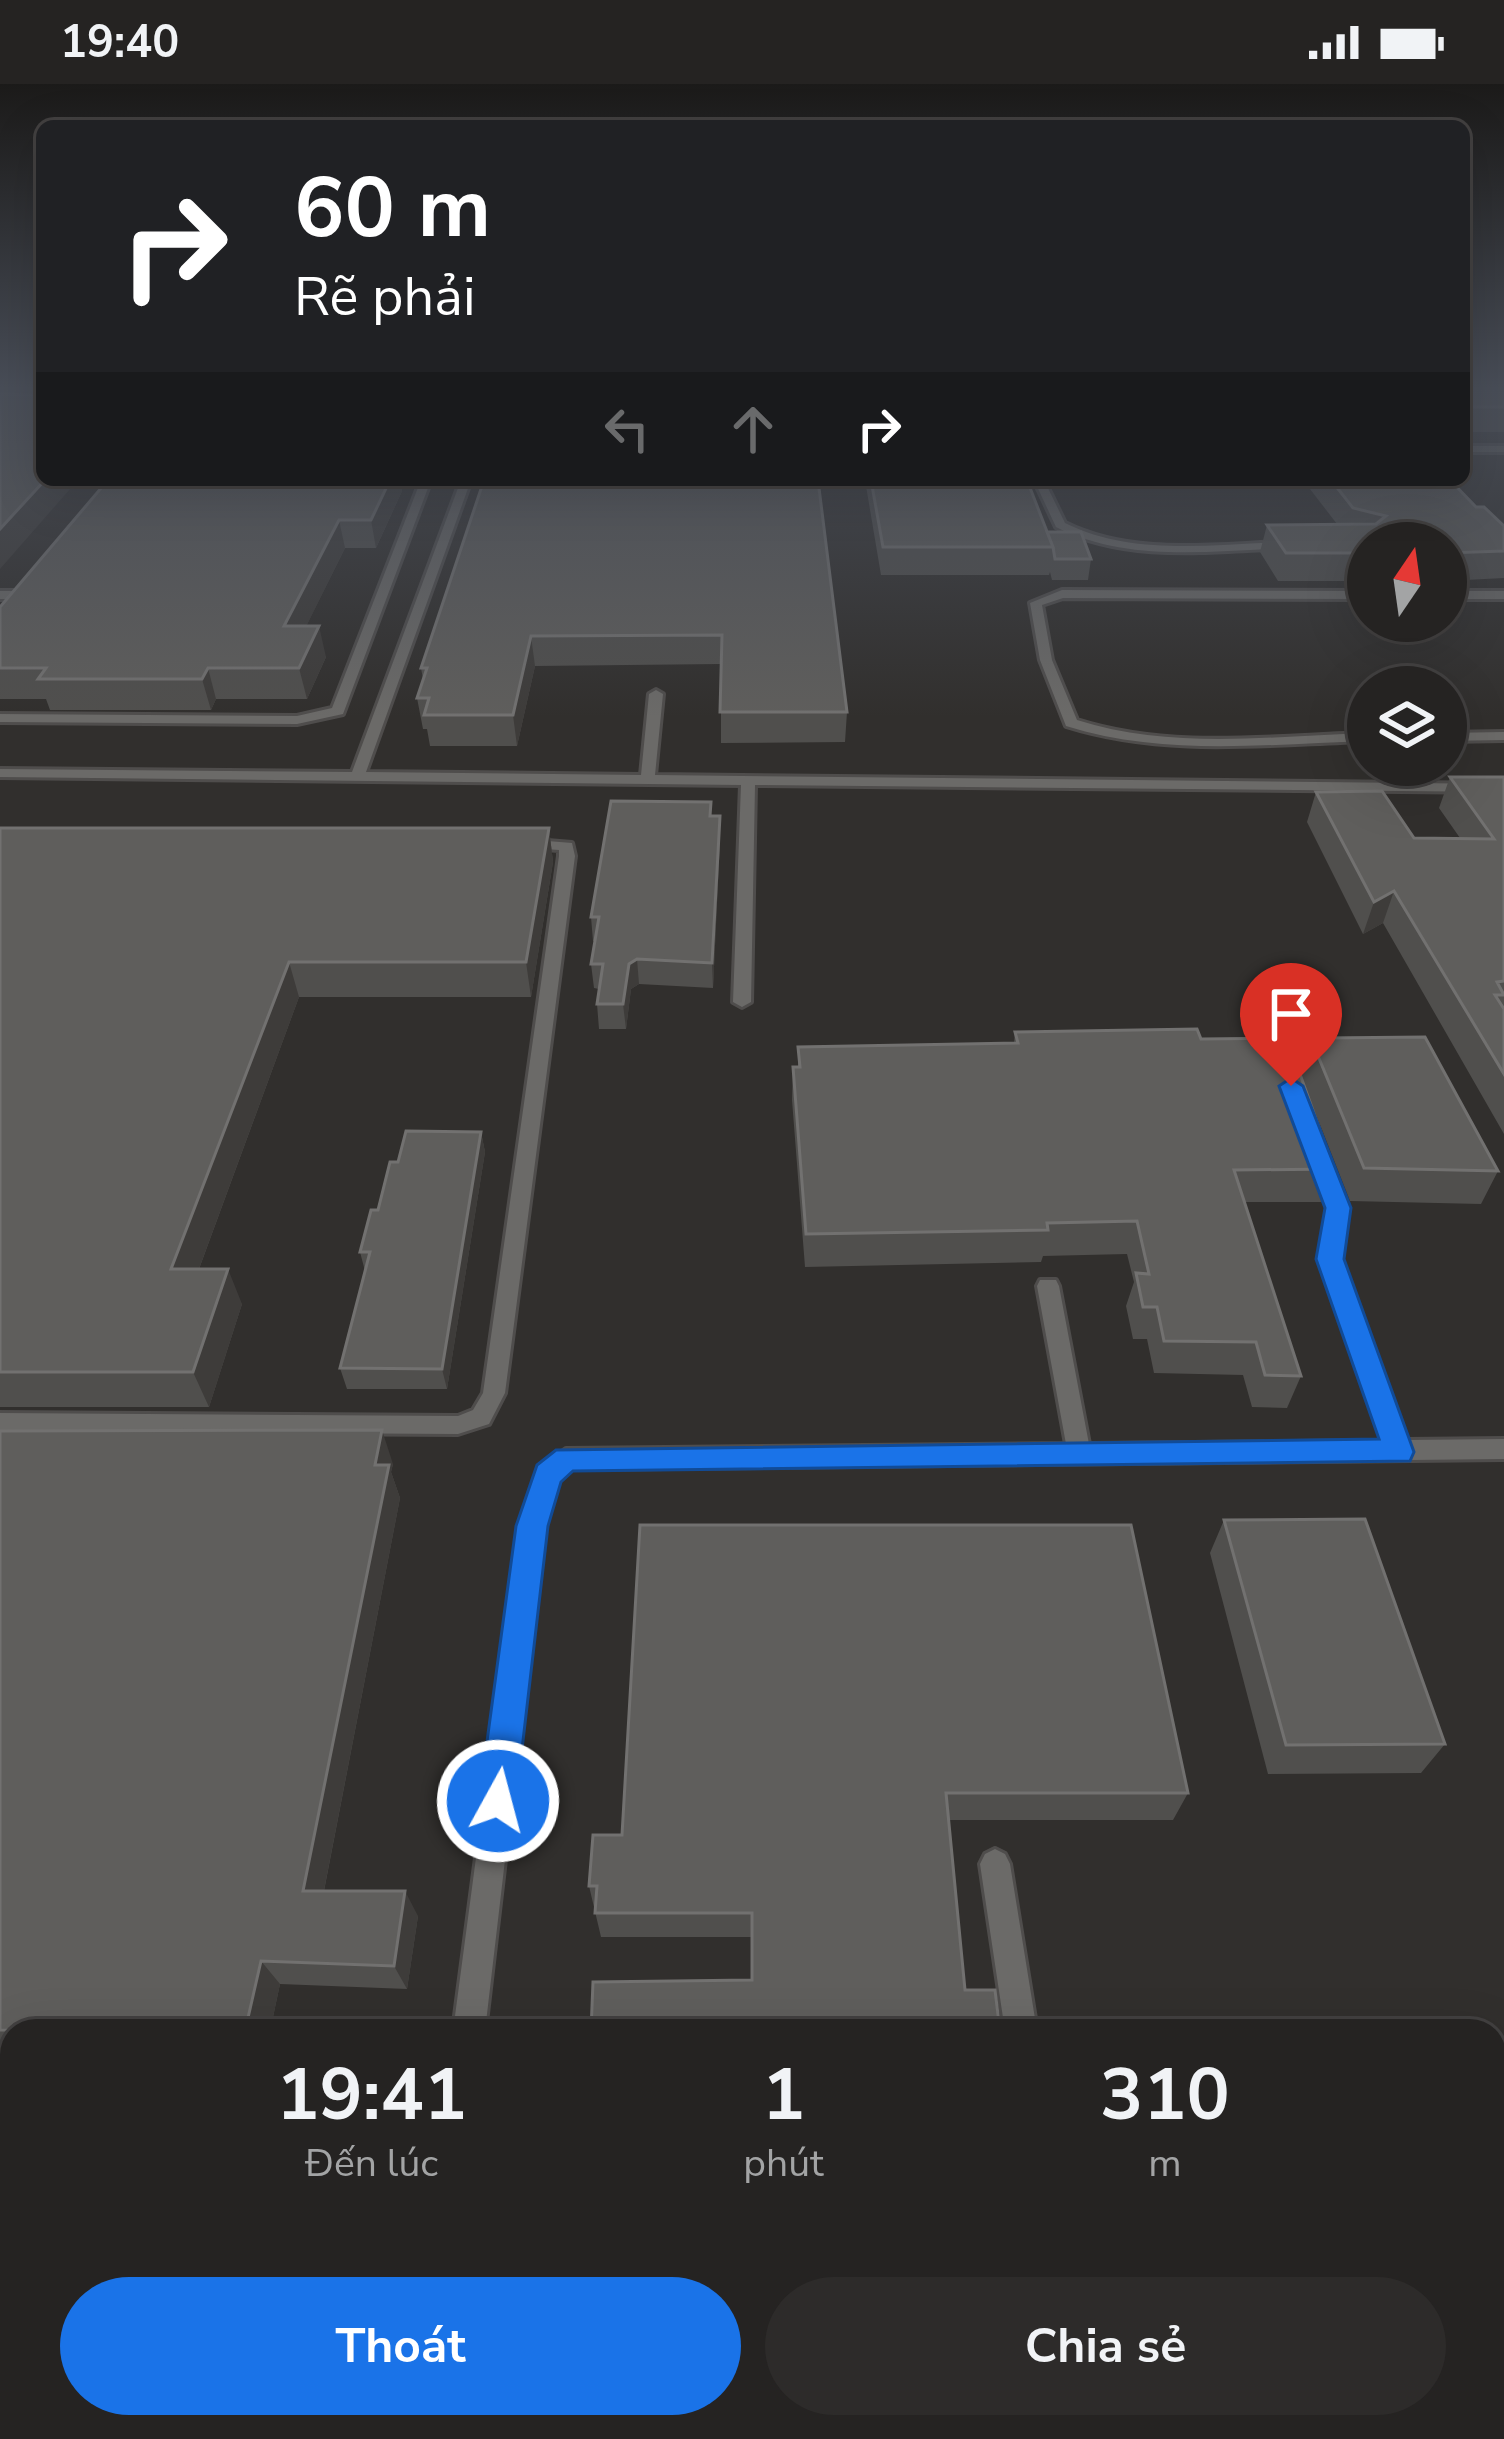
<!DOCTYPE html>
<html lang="vi">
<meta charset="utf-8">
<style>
body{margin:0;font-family:"Nunito Sans",sans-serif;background:#2d2b2a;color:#f1f3f6;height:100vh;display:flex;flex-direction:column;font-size:45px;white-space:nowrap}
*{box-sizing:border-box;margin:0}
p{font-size:39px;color:#a3a4a5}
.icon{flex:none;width:66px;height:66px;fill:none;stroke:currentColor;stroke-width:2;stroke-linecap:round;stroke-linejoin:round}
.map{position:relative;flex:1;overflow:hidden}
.panel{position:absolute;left:0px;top:1935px;width:1506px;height:420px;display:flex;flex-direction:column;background:#252322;border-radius:36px 36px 0 0;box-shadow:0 12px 48px #0002,0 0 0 3px #424040}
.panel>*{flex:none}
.banner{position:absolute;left:36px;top:36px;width:1434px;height:366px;border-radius:18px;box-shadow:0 12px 48px #0002,0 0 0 3px #424040;background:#202124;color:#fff;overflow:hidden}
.needle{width:78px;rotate:13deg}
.buttons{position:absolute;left:1347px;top:438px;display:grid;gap:24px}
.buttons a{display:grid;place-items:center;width:120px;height:120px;border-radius:50%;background:#252322;box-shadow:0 12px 48px #0002,0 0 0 3px #424040;font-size:60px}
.pin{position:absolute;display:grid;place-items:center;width:102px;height:102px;color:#fff;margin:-123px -51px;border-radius:50% 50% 50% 0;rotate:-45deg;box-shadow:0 0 12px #0007}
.pin .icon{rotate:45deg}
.me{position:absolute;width:132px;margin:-66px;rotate:7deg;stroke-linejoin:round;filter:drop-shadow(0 0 9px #0008)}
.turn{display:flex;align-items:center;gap:42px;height:252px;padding:0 60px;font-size:54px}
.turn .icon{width:156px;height:156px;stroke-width:2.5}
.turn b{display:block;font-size:84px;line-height:102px}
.lanes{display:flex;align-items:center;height:114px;padding:0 60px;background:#0003;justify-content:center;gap:60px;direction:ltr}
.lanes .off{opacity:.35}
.eta{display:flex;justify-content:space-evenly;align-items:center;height:204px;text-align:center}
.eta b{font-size:72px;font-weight:700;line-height:84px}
.button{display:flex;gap:24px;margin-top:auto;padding:24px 60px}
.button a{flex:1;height:138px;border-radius:72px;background:#1a73e8;color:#fff;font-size:48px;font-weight:700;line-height:138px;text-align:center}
.button a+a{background:#2d2b2a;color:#f1f3f6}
.status{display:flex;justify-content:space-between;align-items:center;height:84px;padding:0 60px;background:#252322;direction:ltr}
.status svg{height:33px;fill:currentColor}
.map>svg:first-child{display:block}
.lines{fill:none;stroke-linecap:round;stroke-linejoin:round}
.service-casing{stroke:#4f4d4c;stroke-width:6}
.service{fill:#6b6a68;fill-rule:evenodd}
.wall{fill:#504f4d}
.shaded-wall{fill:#3e3c3a}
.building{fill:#5f5e5c;stroke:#727170;stroke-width:3}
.route{fill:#1a73e8;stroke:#114b97;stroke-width:3}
</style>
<div class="status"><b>19:40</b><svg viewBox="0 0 49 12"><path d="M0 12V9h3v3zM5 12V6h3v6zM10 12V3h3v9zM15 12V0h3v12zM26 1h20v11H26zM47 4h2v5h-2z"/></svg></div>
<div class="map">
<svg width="1504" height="2355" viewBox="0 0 1504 2355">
<rect width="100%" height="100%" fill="#312f2d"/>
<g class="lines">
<!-- service casing -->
<g class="service-casing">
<path id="service" d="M1464,362H1504V368H1464Z
M421,396H431L343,630L297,640L0,638V630L297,632L332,624Z
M461,396H471L366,688L641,691L649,610L656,606L663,610L655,691L1504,700V708L755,701L751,918L742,923L733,918L741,701L0,693V685L352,688Z
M1034,396H1044L1065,439C1133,473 1214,460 1288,458L1294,461L1288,464C1210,467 1128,479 1056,443Z
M1062,506L1368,507V515L1063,514L1042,521L1052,576L1077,636C1171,666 1271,652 1368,649V657C1266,660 1165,673 1066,642L1040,576L1030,519Z
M0,507H20L26,511L20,515H0Z
M1446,507H1504V515H1446Z
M1504,648V656L1446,657V649Z
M523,755L572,759L575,772L505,1309L489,1340L458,1350L0,1347V1329L458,1332L473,1326L483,1309L559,772V766L518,763V757Z
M1318,1066L1328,1073L1348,1124L1340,1175L1407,1356L1504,1355V1375L571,1385L558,1396L544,1442L485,1947H453L520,1442L540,1384L566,1365L1066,1360L1037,1202L1040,1196H1056L1059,1202L1089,1360L1383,1357L1320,1175L1328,1124L1308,1073Z
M995,1765L1005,1770L1010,1780L1037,1947H1005L980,1780L985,1770Z
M12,2006V2038L0,2039V2007Z
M12,2188V2224L0,2225V2189Z
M1129,2343H1165L1169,2355H1131Z"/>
</g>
<!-- service -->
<use href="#service" class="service"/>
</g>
<!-- wall -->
<path class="wall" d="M0,304H42L0,485Z
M1464,304H1504V348H1464Z
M400,396L402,407L376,464H345L306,542L326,573L307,615H216L211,626H50L46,615H0V523Z
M484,396L847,628L845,658L721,659V580L535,582L517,662H430L427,645H423L417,614L423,595L421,584Z
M865,396H1027L1047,448L1091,475L1088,496H1052L1050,488L1049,491H881Z
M1303,396H1450L1476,423L1504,442V494L1446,497V459H1368V497H1278L1260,468L1267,441L1337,440Z
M1450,693H1504V1050L1383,839L1363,850L1307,738L1316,708L1414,754H1460L1439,724Z
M711,732L720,756L713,904L639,900L631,905L626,945H599L597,920L599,905L594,904L591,880L595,857H593L591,833Z
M0,744H549L553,778L531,913H299L199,1185L242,1220L209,1323H0Z
M1015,948L1201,955L1425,953L1498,1087L1481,1120L1350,1117L1304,1000L1334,1085L1321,1118H1245L1301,1292L1287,1324L1252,1323L1243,1291L1154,1289L1147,1255H1133L1126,1222L1134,1198L1127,1170L1043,1172L1041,1178L805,1183L792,1016L793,983H798V963L1014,959Z
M481,1048L485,1068L447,1305H347L340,1284L365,1187L360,1168L398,1078Z
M0,1347L393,1380L391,1388L400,1414L324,1807L418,1832L407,1905L280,1900L270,1947H12V1968H0Z
M1224,1436L1445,1660L1421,1689L1268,1690L1210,1469Z
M640,1441L1188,1709L1173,1736H949L965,1906L1000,1947L752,1896V1853H601L589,1802L622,1751Z
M1176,2343H1470L1474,2355H1178Z"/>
<!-- shaded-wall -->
<path class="shaded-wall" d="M45,396H78L0,485V445Z
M390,396H400L402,407L376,464L371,436Z
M339,436L345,464L291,573L284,542Z
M319,542L326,573L307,615L299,584Z
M531,552L535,582L517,662L513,631Z
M208,584L216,615L211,626L202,595Z
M720,732V756L713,904L712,879Z
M549,744L553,778L531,913L526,878Z
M1394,807L1383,839L1363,850L1374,818Z
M637,875L639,900L631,905L626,945L623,920L629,880Z
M289,878L299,913L186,1220L171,1185Z
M1305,959L1294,992L1291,965Z
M481,1048L485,1068L447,1305L442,1285Z
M228,1185L242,1220L209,1323L193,1288Z
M382,1346L393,1380L391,1388L400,1414L319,1832L303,1807Z
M405,1807L418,1832L407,1905L394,1882Z
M261,1877L280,1900L270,1947H245Z
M644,2343H649V2355H644Z"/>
<!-- building -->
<path class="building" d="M37,304H42V396H45L0,445V310L34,311Z
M1464,304H1504V323H1464Z
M108,396H390L371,436H339L284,542H319L299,584H208L202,595H38L46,584H0V523Z
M484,396H818L847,628H720L722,551L531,552L513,631H424L429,614H417L427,584H421Z
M871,396H1027L1053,463H883Z
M1331,396H1450L1476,423H1484L1504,442V467L1446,469V459H1368V469H1286L1267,441L1376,440L1386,432L1353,424Z
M1081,448L1091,475H1055L1053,463L1047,448Z
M1450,693H1504V897L1497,898L1504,911H1495L1504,925V990L1394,807L1374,818L1316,708L1382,707L1414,754L1494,755Z
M611,717L711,718L710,732H720L712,879L637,875L629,880L623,920H597L603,880H591L599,833H591Z
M0,744H549L526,878H289L171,1185H228L193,1288H0Z
M1197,945L1201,955L1425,953L1498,1087L1364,1084L1316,967L1305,959L1291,965L1334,1085L1234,1086L1301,1292L1265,1291L1256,1258L1164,1257L1157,1223H1143L1136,1189L1149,1190L1137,1137L1047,1139L1048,1146L806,1150L793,983H800L798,963L1018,959L1015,948Z
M406,1047L481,1048L442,1285L340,1284L370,1168H360L371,1126H378L390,1078H398Z
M382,1346L375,1381H389L303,1807H405L394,1882L261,1877L245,1947L0,1946V1347Z
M1365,1435L1445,1660L1286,1661L1224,1436Z
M640,1441H1131L1188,1709H946L965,1906H995L1000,1947H591L593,1898L752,1896V1829H595L597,1802H589L593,1751H622Z
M553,2343H644V2355H134Z
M1198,2343H1470L1474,2355H1200Z"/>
<!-- sky -->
<linearGradient id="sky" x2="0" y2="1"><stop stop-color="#1b1a19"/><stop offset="0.48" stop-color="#484d57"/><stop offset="1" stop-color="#484d57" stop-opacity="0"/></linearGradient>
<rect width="1504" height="633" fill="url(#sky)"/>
<!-- route -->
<path class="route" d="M1291,994L1303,1002L1351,1124L1344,1175L1414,1368L1410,1377L573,1387L561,1398L548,1442L516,1717L511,1730L498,1735L485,1730L479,1717L516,1442L537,1381L556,1366L1379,1355L1316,1175L1325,1124L1279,1002Z"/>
</svg>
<div class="buttons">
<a><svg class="needle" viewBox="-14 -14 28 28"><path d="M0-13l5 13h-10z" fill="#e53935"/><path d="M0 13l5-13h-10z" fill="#a3a4a5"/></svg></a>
<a><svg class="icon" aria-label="layers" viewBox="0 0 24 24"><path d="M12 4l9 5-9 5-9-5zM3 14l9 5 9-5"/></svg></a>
</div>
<div class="pin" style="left:1291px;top:1002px;background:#d93025"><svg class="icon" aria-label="arrive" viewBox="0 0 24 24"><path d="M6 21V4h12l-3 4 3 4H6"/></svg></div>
<svg class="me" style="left:498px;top:1717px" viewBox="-20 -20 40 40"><circle r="17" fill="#1a73e8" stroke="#fff" stroke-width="3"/><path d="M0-11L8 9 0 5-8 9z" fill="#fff"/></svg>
<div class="banner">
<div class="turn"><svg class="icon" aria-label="right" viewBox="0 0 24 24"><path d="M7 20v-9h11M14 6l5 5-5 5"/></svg><div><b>60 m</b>Rẽ phải</div></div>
<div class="lanes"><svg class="icon off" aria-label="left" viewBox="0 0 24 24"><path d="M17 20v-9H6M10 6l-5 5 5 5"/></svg><svg class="icon off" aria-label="ahead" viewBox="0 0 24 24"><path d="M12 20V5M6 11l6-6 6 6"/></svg><svg class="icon" aria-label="right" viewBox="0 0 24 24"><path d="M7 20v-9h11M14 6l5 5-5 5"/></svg></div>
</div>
<section class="panel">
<div class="eta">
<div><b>19:41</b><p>Đến lúc</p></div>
<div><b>1</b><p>phút</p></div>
<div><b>310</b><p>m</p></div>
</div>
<div class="button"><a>Thoát</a><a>Chia sẻ</a></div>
</section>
</div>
